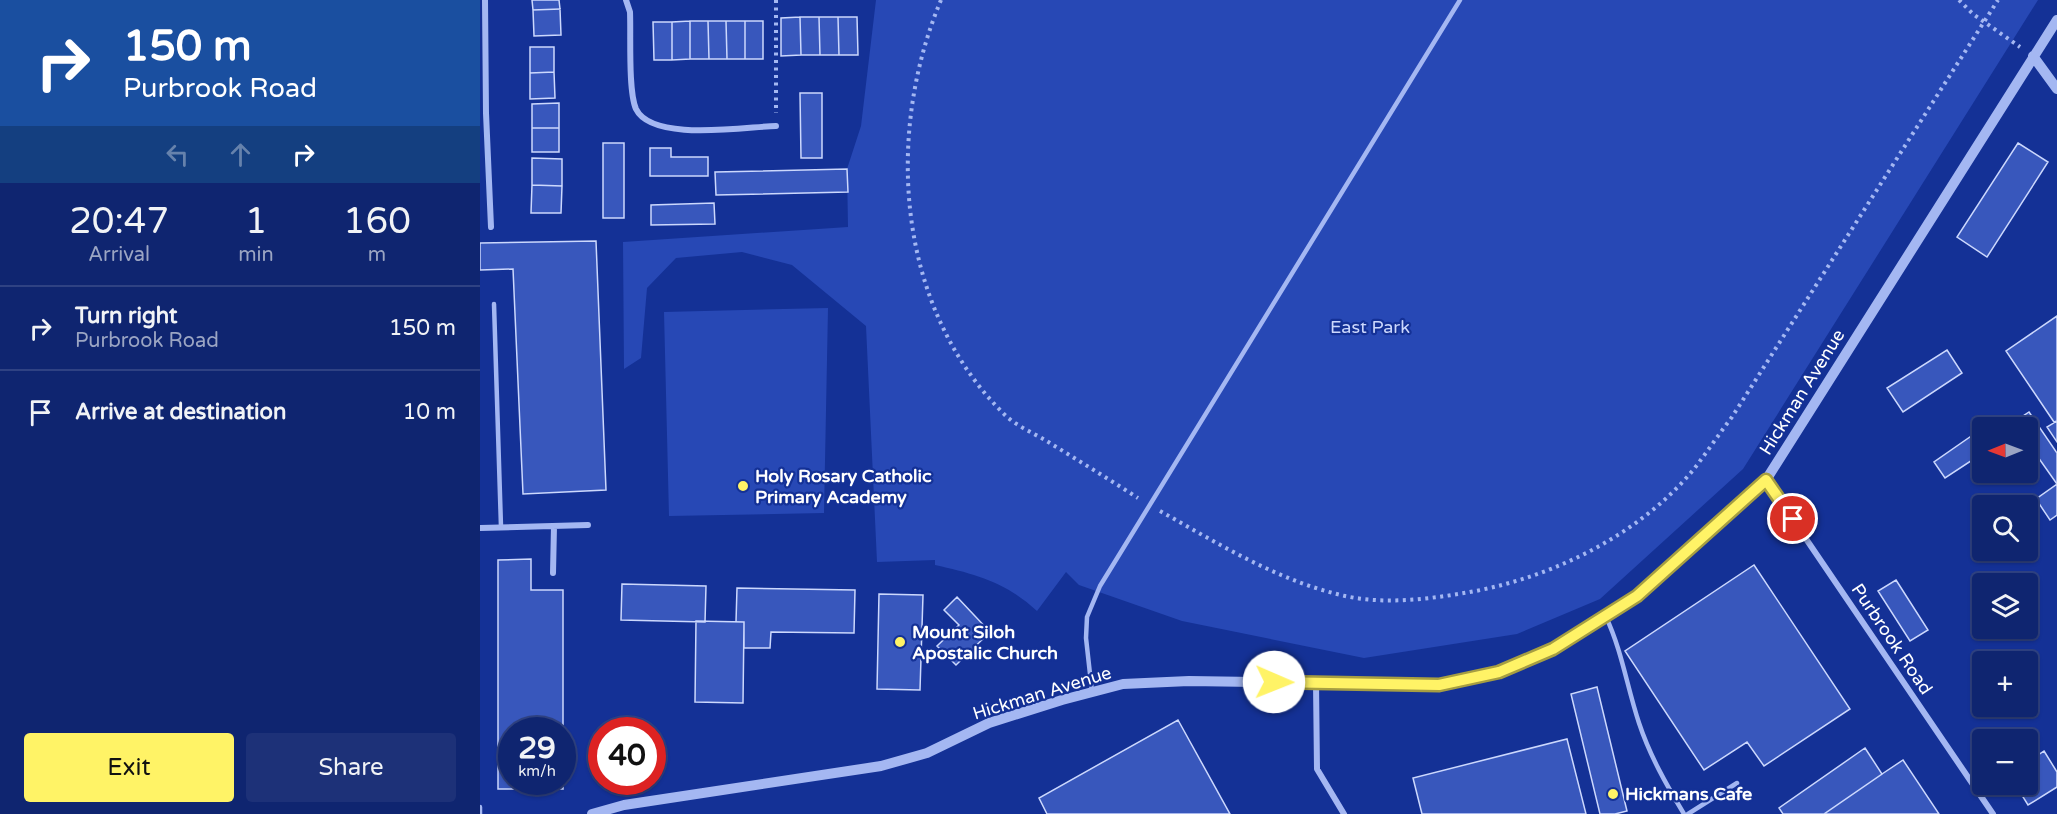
<!DOCTYPE html>
<meta charset="utf-8">
<style>
body{margin:0;font-family:"Varela Round",sans-serif;background:#1d3178;color:#f1f3f6;height:100vh;display:flex;flex-direction:column;font-size:22px;white-space:nowrap}
*{box-sizing:border-box;margin:0}
p{font-size:20px;color:#9ba5c3}
.icon{flex:none;width:33px;height:33px;fill:none;stroke:currentColor;stroke-width:2;stroke-linecap:round;stroke-linejoin:round}
.map{position:relative;flex:1;overflow:hidden}
.drawer{display:flex;flex-direction:column;background:#0f2570;width:480px}
.drawer>*{flex:none}
.hud{background:#1a4fa0;color:#fff;overflow:hidden}
.needle{width:39px;rotate:269deg}
.buttons{position:absolute;left:1492px;top:417px;display:grid;gap:12px}
.buttons a{display:grid;place-items:center;width:66px;height:66px;border-radius:6px;background:#0f2570;box-shadow:0 2px 4px #0004,0 0 0 2px #2f4283;font-size:30px}
.speed{position:absolute;left:18px;top:717px;display:flex;gap:12px;font-size:30px;font-weight:700;text-align:center}
.speed>*{display:grid;place-content:center;width:78px;height:78px;border-radius:50%;background:#0f2570;box-shadow:0 2px 4px #0004,0 0 0 2px #2f4283;line-height:1}
.speed small{font-size:15px;font-weight:400}
.speed .limit{border:9px solid #d22;background:#fff;color:#111}
.pin{position:absolute;display:grid;place-items:center;width:51px;height:51px;color:#fff;margin:-26px;border:3px solid #fff;border-radius:50%;box-shadow:0 2px 6px #0007}
.me{position:absolute;width:66px;margin:-33px;rotate:91deg;stroke-linejoin:round;filter:drop-shadow(0 0 4px #0008)}
.turn{display:flex;align-items:center;gap:21px;height:126px;padding:0 24px;font-size:27px}
.turn .icon{width:78px;height:78px;stroke-width:2.5}
.turn b{display:block;font-size:42px;line-height:51px}
.lanes{display:flex;align-items:center;height:57px;padding:0 24px;background:#0003;justify-content:center;gap:30px;direction:ltr}
.lanes .off{opacity:.35}
.eta{display:flex;justify-content:space-evenly;align-items:center;height:102px;text-align:center}
.eta b{font-size:36px;font-weight:600;line-height:42px}
.button{display:flex;gap:12px;margin-top:auto;padding:12px 24px}
.button a{flex:1;height:69px;border-radius:6px;background:#fff366;color:#111;font-size:24px;font-weight:600;line-height:69px;text-align:center}
.button a+a{background:#1d3178;color:#f1f3f6}
ul{padding:0;list-style:none}
li{display:flex;align-items:center;gap:18px;height:84px;padding:0 24px;border-top:2px solid #2f4283}
li div{flex:1}
li b{display:block;font-size:22px}
li em{font-style:normal}
main{display:flex;flex:1;min-height:0}
.map>svg:first-child{display:block}
.green{fill:#2748b5}
.building{fill:#3857bc;stroke:#ccd8fd;stroke-width:1.5;fill-rule:evenodd}
.lines{fill:none;stroke-linecap:round;stroke-linejoin:round}
.path{stroke:#a4b7f2;stroke-width:4;stroke-dasharray:3 4.5;stroke-linecap:butt}
.service{stroke:#a4b7f2;stroke-width:4.5}
.minor{stroke:#a4b7f2;stroke-width:6}
.tertiary{stroke:#a4b7f2;stroke-width:10}
.route-casing{stroke:#a69e42;stroke-width:15}
.route{stroke:#fff366;stroke-width:10}
.poi-dot{fill:#fff366;stroke:#143196;stroke-width:2}
.labels{text-anchor:middle;stroke-width:4.5;stroke-linejoin:round;paint-order:stroke}
.park-label{font-size:18px;fill:#ccd8fd;stroke:#143196}
.street-label{font-size:18px;fill:#fff;stroke:#143196}
.poi-label{font-size:18px;font-weight:bold;fill:#fff;stroke:#143196;text-anchor:start}
</style>
<main>
<section class="drawer">
<div class="hud">
<div class="turn"><svg class="icon" aria-label="right" viewBox="0 0 24 24"><path d="M7 20v-9h11M14 6l5 5-5 5"/></svg><div><b>150 m</b>Purbrook Road</div></div>
<div class="lanes"><svg class="icon off" aria-label="left" viewBox="0 0 24 24"><path d="M17 20v-9H6M10 6l-5 5 5 5"/></svg><svg class="icon off" aria-label="ahead" viewBox="0 0 24 24"><path d="M12 20V5M6 11l6-6 6 6"/></svg><svg class="icon" aria-label="right" viewBox="0 0 24 24"><path d="M7 20v-9h11M14 6l5 5-5 5"/></svg></div>
</div>
<div class="eta">
<div><b>20:47</b><p>Arrival</p></div>
<div><b>1</b><p>min</p></div>
<div><b>160</b><p>m</p></div>
</div>
<ul>
<li><svg class="icon" aria-label="right" viewBox="0 0 24 24"><path d="M7 20v-9h11M14 6l5 5-5 5"/></svg><div><b>Turn right</b><p>Purbrook Road</p></div><em>150 m</em></li>
<li><svg class="icon" aria-label="arrive" viewBox="0 0 24 24"><path d="M6 21V4h12l-3 4 3 4H6"/></svg><div><b>Arrive at destination</b></div><em>10 m</em></li>
</ul>
<div class="button"><a>Exit</a><a>Share</a></div>
</section>
<div class="map">
<svg width="1577" height="814" viewBox="0 0 1577 814">
<rect width="100%" height="100%" fill="#143196"/>
<!-- green -->
<path class="green" d="M396,0H1558L1263,469L1120,599L1037,634L884,658L702,621L599,585L586,572L557,611C526,582 495,574 455,565V560L397,562L386,326L312,265L262,252L196,258L167,288L161,358L144,369L143,242L368,227L367,169L381,126Z
M348,308L344,513L189,516L184,312Z"/>
<!-- building -->
<path class="building" d="M52,0H79L80,9L53,10Z
M80,9L81,35L54,36L53,10Z
M320,17L321,55L301,56V18Z
M320,17H339L340,55H321Z
M339,17H358L359,55H340Z
M358,17H377L378,55H359Z
M210,21V59L192,60V22Z
M210,21H228L229,59H210Z
M228,21H246L247,59H229Z
M246,21H265V59H247Z
M265,21H283V59H265Z
M173,22H192V60H174Z
M50,47H74V72L50,73Z
M74,72L75,98L50,99V73Z
M320,93H342V158H321Z
M79,103V128H52V104Z
M52,128H79V152H52Z
M123,143H144V218H123Z
M1538,143L1568,162L1507,257L1477,237Z
M170,148H191V157H228V176H170Z
M52,158L82,159V186L52,185Z
M367,169L368,192L236,195L235,172Z
M52,185L82,186L81,213H51Z
M234,203L235,224L171,225V205Z
M116,241L126,490L43,494L33,269L0,270V243Z
M1577,316V421L1574,422L1526,351Z
M1467,350L1482,373L1423,412L1407,388Z
M1549,412L1577,453V515L1570,520L1556,499L1577,484L1548,443V428H1537L1534,422Z
M1577,421V442L1567,427Z
M1500,430L1503,434V453L1465,478L1454,462Z
M51,559V590H83V789H18V560ZM32,730H82V782H32Z
M1274,565L1370,709L1284,766L1267,742L1224,770L1145,651Z
M1416,580L1448,630L1430,641L1398,591Z
M142,584L226,586L225,622L141,620Z
M257,588L375,590L374,633L291,632L290,648H264V622H256Z
M399,594L443,595L440,690L397,689Z
M477,597L510,632L476,665L457,646L479,625L464,610Z
M216,621L264,622L263,703L215,702Z
M1117,687L1147,811L1135,814H1120L1091,694Z
M698,720L750,814H567L559,798Z
M1087,739L1106,814H942L933,778Z
M1385,748L1402,774L1344,814H1303L1299,808Z
M1564,751L1577,772V787L1548,805L1535,784H1548V762Z
M1423,760L1459,814H1344L1402,774Z"/>
<g class="lines">
<!-- path -->
<path class="path" d="M296,0V113
M461,0C404,136 417,310 526,416C537,426 553,433 565,440C596,459 627,478 658,498
M1479,0L1493,14L1540,47
M680,511C739,544 798,581 865,596C902,604 941,600 978,594C1065,581 1157,538 1214,469C1227,452 1239,434 1252,417L1518,0"/>
<!-- service -->
<path class="service" d="M14,304L21,527
M1126,617C1142,651 1147,687 1159,723C1170,756 1186,784 1204,814
M612,692L606,638L607,617L620,586L980,0
M0,807V814
M1208,814L1257,783"/>
<!-- minor -->
<path class="minor" d="M5,0L6,113L11,227
M146,0L150,12C151,34 148,91 156,109C172,142 263,127 296,126
M1286,480L1513,814
M0,528L108,525
M73,573L74,526
M836,683L837,769L864,814"/>
<!-- tertiary -->
<path class="tertiary" d="M1553,56L1577,89
M112,814L144,805L401,766L447,753L509,723L582,700L643,684L709,681L959,685L1019,672L1073,649L1157,596L1286,480L1577,20"/>
</g>
<g class="lines">
<!-- route casing -->
<g class="route-casing">
<path id="route" d="M794,682L959,685L1019,672L1073,649L1157,596L1286,480L1313,519"/>
</g>
<!-- route -->
<use href="#route" class="route"/>
</g>
<!-- markers -->
<g class="poi-dot">
<circle cx="263" cy="486" r="6"/>
<circle cx="420" cy="642" r="6"/>
<circle cx="1133" cy="794" r="6"/>
</g>
<g class="labels">
<!-- park labels -->
<g class="park-label">
<text x="890" y="333">East Park</text>
</g>
<!-- street labels -->
<g class="street-label">
<text transform="translate(1322 392) rotate(-58)" y="6">Hickman Avenue</text>
<text transform="translate(1412 639) rotate(56)" y="6">Purbrook Road</text>
<text transform="translate(562 693) rotate(-17)" y="6">Hickman Avenue</text>
</g>
<!-- poi labels -->
<g class="poi-label">
<text x="275" y="482">Holy Rosary Catholic<tspan x="275" dy="21">Primary Academy</tspan></text>
<text x="432" y="638">Mount Siloh<tspan x="432" dy="21">Apostalic Church</tspan></text>
<text x="1145" y="800">Hickmans Cafe</text>
</g>
</g>
</svg>
<div class="buttons">
<a><svg class="needle" viewBox="-14 -14 28 28"><path d="M0-13l5 13h-10z" fill="#e53935"/><path d="M0 13l5-13h-10z" fill="#9ba5c3"/></svg></a>
<a><svg class="icon" aria-label="search" viewBox="0 0 24 24"><circle cx="10" cy="10" r="6"/><path d="M15 15l6 6"/></svg></a>
<a><svg class="icon" aria-label="layers" viewBox="0 0 24 24"><path d="M12 4l9 5-9 5-9-5zM3 14l9 5 9-5"/></svg></a>
<a>+</a>
<a>−</a>
</div>
<div class="speed"><div>29<small>km/h</small></div><div class="limit">40</div></div>
<div class="pin" style="left:1313px;top:519px;background:#d93025"><svg class="icon" aria-label="arrive" viewBox="0 0 24 24"><path d="M6 21V4h12l-3 4 3 4H6"/></svg></div>
<svg class="me" style="left:794px;top:682px" viewBox="-20 -20 40 40"><circle r="19" fill="#fff"/><path d="M0-13L10 11 0 6-10 11z" fill="#fff366"/></svg>
</div>
</main>
